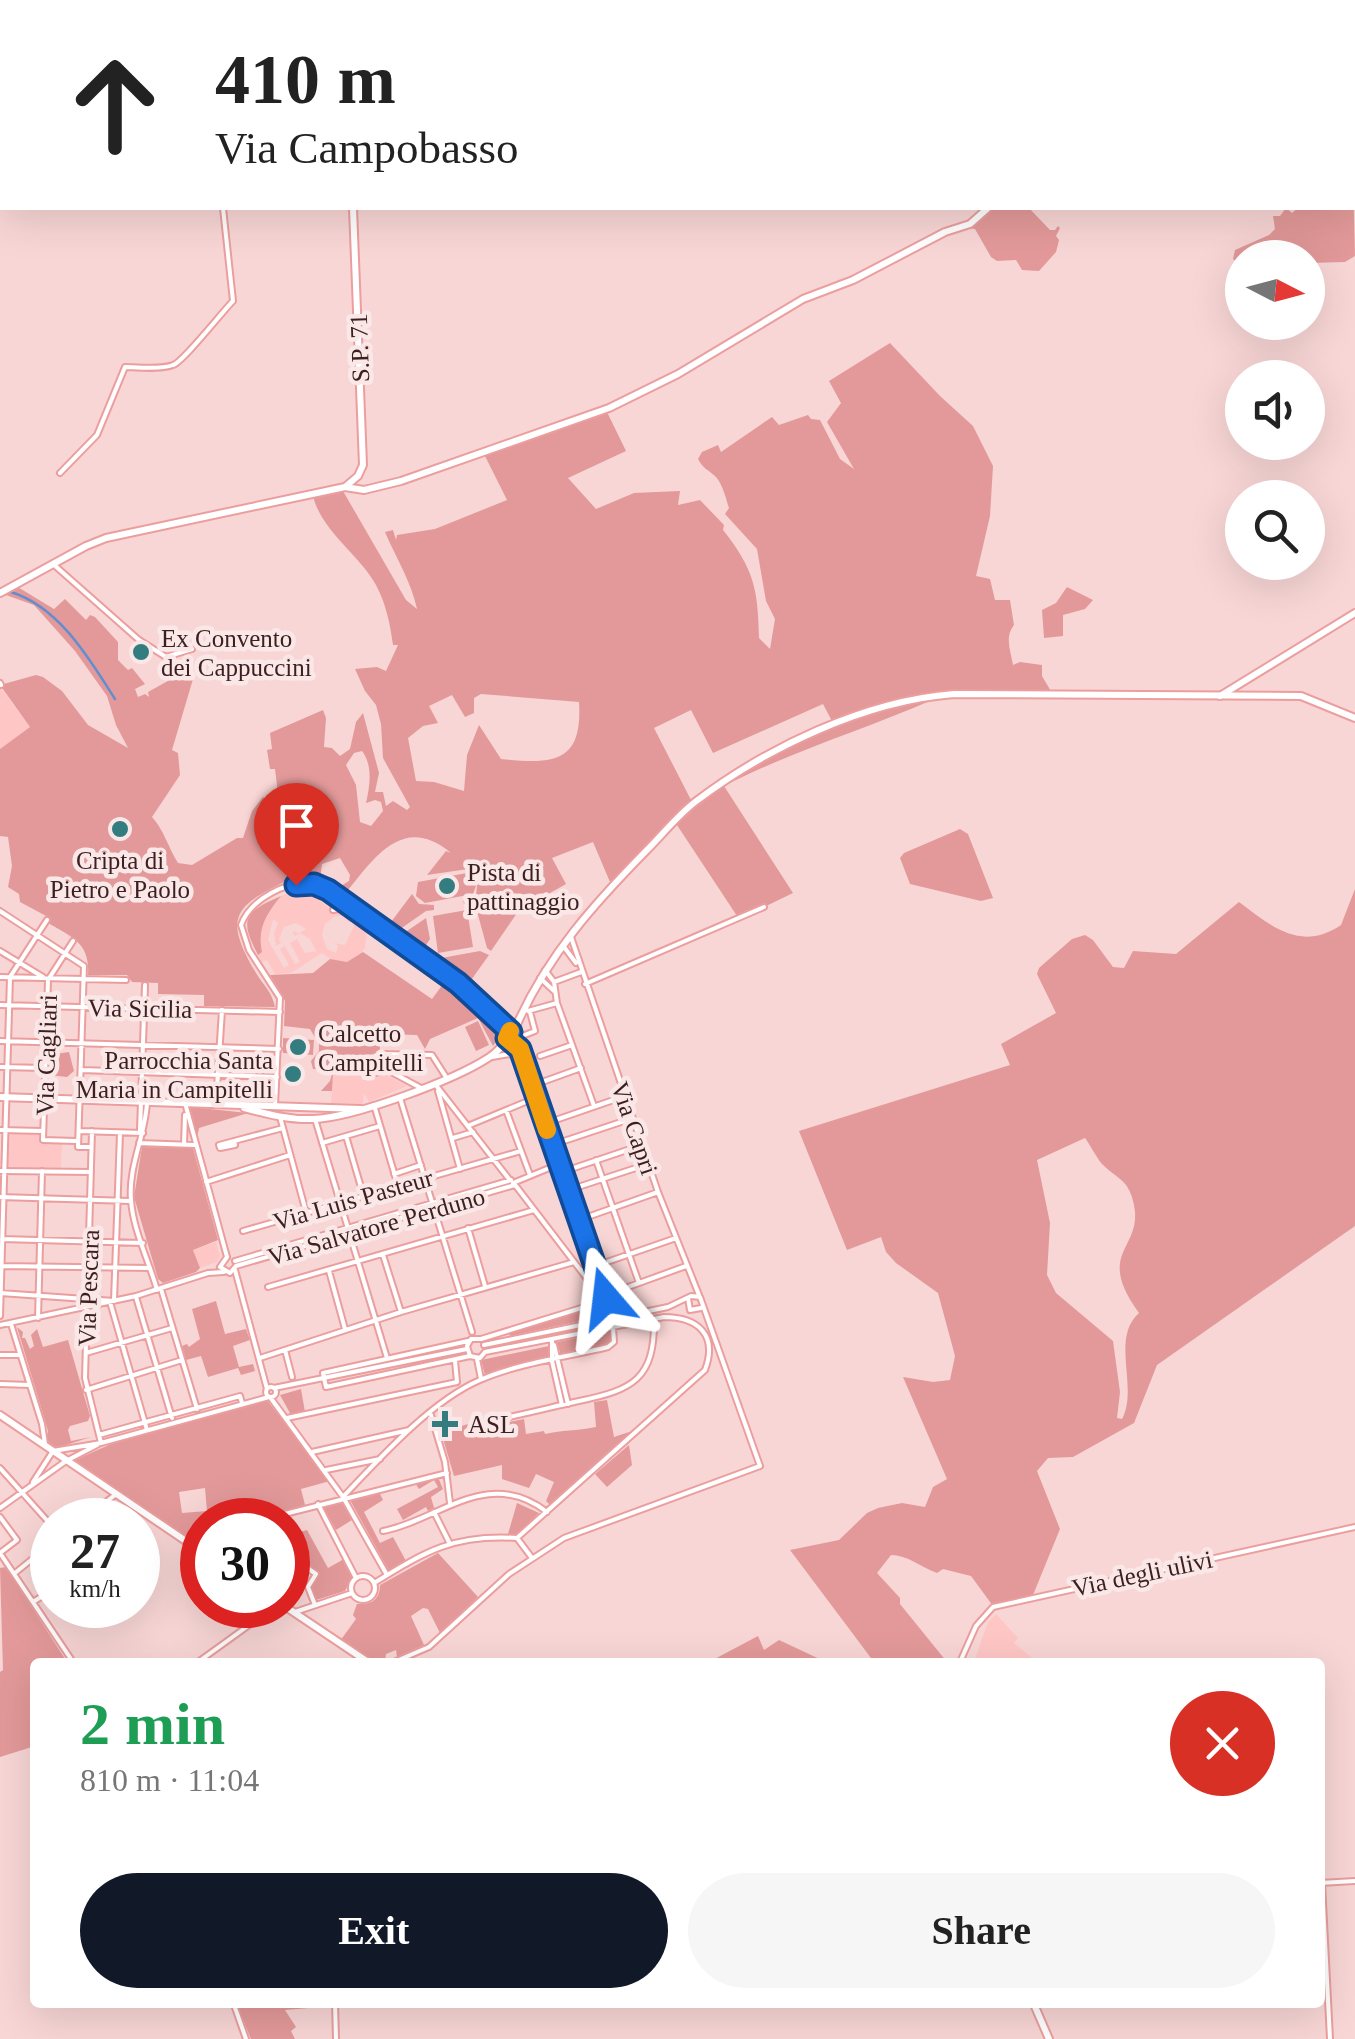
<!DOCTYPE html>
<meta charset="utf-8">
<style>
body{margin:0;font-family:Georgia,serif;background:#f6f6f6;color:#222;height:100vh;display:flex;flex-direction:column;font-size:38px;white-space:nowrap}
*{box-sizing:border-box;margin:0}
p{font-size:32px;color:#767676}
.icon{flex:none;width:55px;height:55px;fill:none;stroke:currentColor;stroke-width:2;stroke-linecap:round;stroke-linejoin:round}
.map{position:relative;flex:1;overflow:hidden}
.details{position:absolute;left:30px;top:1658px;width:1295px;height:350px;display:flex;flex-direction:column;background:#fff;border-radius:10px;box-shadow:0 10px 40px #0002}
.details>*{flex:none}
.banner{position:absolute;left:0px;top:0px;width:1355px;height:210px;box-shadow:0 10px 40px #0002;background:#fff;color:#222;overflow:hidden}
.needle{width:65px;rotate:96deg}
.controls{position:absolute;left:1225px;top:240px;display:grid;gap:20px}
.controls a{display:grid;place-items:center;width:100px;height:100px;border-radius:50%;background:#fff;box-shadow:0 10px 40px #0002;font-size:50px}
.speed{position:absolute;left:30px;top:1498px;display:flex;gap:20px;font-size:50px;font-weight:700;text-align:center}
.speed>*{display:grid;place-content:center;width:130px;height:130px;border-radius:50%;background:#fff;box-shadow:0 10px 40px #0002;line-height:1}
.speed small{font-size:25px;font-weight:400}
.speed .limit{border:15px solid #d22;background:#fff;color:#111}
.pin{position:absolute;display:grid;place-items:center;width:85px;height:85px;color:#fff;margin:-102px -42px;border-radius:50% 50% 50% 0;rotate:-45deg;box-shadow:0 0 10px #0007}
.pin .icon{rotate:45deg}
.me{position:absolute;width:110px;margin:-55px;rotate:343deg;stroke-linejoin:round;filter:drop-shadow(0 0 8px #0008)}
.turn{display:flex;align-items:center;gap:35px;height:210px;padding:0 50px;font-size:45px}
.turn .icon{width:130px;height:130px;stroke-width:2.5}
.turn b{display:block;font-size:70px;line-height:85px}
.round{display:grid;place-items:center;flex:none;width:105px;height:105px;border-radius:52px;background:#f6f6f6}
.headline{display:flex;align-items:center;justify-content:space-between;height:170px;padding:0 50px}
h1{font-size:60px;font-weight:700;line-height:75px;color:#1e9e55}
.action{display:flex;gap:20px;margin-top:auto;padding:20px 50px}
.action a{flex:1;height:115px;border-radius:60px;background:#111827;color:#fff;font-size:40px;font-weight:700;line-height:115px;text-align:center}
.action a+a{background:#f6f6f6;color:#222}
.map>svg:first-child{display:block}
.built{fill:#fec7c6;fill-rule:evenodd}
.green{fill:#e39999;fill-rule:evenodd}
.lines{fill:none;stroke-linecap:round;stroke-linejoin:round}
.stream{stroke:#648dd0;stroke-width:2.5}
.minor-casing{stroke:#ec9e9e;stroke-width:8}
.tertiary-casing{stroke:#ec9e9e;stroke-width:10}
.secondary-casing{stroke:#ec9e9e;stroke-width:10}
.minor{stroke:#fff;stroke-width:4}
.tertiary{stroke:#fff;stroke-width:6}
.secondary{stroke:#fff;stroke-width:6}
.route-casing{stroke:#114b97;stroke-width:25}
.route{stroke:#1a73e8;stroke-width:18}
.slow{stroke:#f59e0b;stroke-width:18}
.poi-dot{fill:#337c7f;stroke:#f9e8e7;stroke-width:4}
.labels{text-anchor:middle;stroke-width:9;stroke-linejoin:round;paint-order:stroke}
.street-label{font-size:25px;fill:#3d1f1f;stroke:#f9e8e7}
.poi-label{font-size:25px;fill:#3d1f1f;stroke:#f9e8e7;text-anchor:start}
</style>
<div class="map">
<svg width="1355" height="2039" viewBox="0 0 1355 2039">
<rect width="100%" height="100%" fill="#f8d6d5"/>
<!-- built -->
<path class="built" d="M0,687L30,727L0,749Z
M303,888L335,912L347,911L360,918L367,930L365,948L358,957L347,962L333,961L322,953L291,973L275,974L267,960L262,962L258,955L262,952L259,938L262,923L281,896ZM335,916H343L349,923L352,920L355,924L345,945L334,943L338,946L336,953L327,949L322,935L325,924ZM273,919L278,923L274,933L276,946L281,943L279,939L284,927L296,923L306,929L299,933L292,931L295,936L300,933L310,939L316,951L305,953L297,939L290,943L300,962L295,964L285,946L280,949L289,965L284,968L268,940Z
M333,1073L364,1074L365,1081L385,1074L407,1086L369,1102L364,1093L363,1104L331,1103Z
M7,1133L40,1134V1143L62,1144L61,1169L7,1168Z
M216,1242L220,1256L217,1262L200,1268L193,1250Z
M996,1614L1018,1638L1014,1643L1037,1662H974L988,1622Z"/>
<!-- green -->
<path class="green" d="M1353,179L1355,256L1345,262L1308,263V258H1242V265L1233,259L1235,250L1269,235L1275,229L1273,216H1280L1286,208L1292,213L1298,208H1352Z
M990,208H1029L1050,230H1055L1058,226L1060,228L1056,236L1059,240L1056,252L1039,271L1022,270L1016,260L997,261L991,257L975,229L962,228Z
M890,343L940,396L973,426L993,466L990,516L976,576L990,579L995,600H1010L1014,625C1004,637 1011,652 1013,665L1020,662L1042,665V676L1052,693C996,691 940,687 885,703C867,708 850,717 833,723L823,704L713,753L691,710L654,728L691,800L610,882L593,842L552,858L566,884L518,911L499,896L517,913L491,951L487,948L475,904H464L463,900L476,895L478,878L468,869L427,875L446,851L451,853C402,812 373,860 344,895L336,889L349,881L350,875L340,858L322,864L320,880L300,877L294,880L292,878C238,905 220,913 256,973C264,986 272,992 275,1007L204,1006V995L158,994V983L132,982L127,975H88C90,944 74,938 48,923V917L20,902L19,894L8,887L12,866L8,837L0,836V749L30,727L0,685L36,675L43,677L62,691L88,725L128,748L116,725L107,696L75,651L34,605L3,594L16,586L54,609L65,599L86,620L90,615L95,617L118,642V660L128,670L132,668L145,684L135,689L138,697L145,694L149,697L148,692L184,672L193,679L172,750L178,753L180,775L152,817C164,830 168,847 178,863L192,865L237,838H243L252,811L263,797L272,803L279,802L275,769H270L267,750L272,749L270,733L323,710L326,718L324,747L332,748L340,756L350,749L356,722L363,713L379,773L375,792H383L386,806L393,801L407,810L410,807L383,758L381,724L376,705L365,691L355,669L377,667L386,671L398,645H393C390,623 386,604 376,585C359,554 322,532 313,496L343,491L406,600L417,609C411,581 396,558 385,532L393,530L396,540L397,535L435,529L507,500L484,454L606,410L626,451L568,478L596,509L634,493L680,491L678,505L700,500L724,525L723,530C754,569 758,589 759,638L770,649L775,619L766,601L757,549L725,514L729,508C726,499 723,485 716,477C709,470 703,469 698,459L702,452L718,445L721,452L772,417L779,425L808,415L811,419L820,420L840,459L854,469L827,422L841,403L829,381ZM481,694L579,702C583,764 552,764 501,759L479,725L467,755L464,791L434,782L416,781L408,738L423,726L438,723L429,706L452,695L465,717L474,713V698ZM362,751C373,766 370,785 366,803L375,800L381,802L383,811L371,826L360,822L356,785L346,765L354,753Z
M1067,587L1093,600L1085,609L1063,615V636L1044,638L1042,610L1056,603Z
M928,697L932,700C863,730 790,752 724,786L793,893L739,919L675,822C746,758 836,719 928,697Z
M960,829L968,834L993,898L981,901L910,884L900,858L904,853Z
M467,873L477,883L473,894L425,903L416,896L418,882Z
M1355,889V1226L1157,1365L1134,1423L1073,1457L1048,1458L1037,1471L1060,1529L1033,1595L993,1606L971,1576L943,1569L937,1573C921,1567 907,1555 891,1555L877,1573L900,1598V1604L947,1662H874L790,1550L839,1540L867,1513L878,1508L902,1503L925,1507L933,1487L947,1479L903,1377L933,1382L950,1380L955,1356L938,1293L896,1263L886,1252L881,1237L847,1250L799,1131L1010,1065L1001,1044L1056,1013L1037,974L1039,968L1072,939L1085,935L1093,940L1113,967L1124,968L1133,951L1176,954L1239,902C1272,927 1301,952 1341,925ZM1085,1138C1091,1146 1096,1157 1102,1164C1118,1180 1129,1179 1134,1205C1143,1250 1094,1251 1139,1313C1110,1339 1139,1387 1122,1419L1117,1418L1120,1392L1113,1341L1056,1293L1047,1275L1050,1223L1037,1160Z
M412,894L419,904L434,905V910L426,911L396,932L388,926Z
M281,896C266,915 257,928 262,952L258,955C239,919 244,912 281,896Z
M467,910L473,947L438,953L433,916Z
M426,918L430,939L423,950L401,935Z
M480,951L489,955L469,983L436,959Z
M363,952L432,999L446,980L501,1028L503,1033L493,1046L478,1018L430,1039L425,1049L417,1035L380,1034V1049L373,1059L385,1074L364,1081V1074L333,1073L332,1091H321L330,1081L333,1070L313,1069L311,1061L319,1051V1044L310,1029L284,1026L285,1001L270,975L313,973L330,959L347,962Z
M478,1021L489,1045L476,1051L465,1027Z
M283,1038L314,1040L313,1055L283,1053Z
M69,1052L74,1071L67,1077L48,1075L49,1055Z
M190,1107L248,1113L199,1128L197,1137Z
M142,1147L193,1148L218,1240L193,1250L200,1268L196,1272L163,1283L158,1279L134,1197Z
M216,1301L225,1334L246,1329L250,1340L233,1346L239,1367L253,1364L255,1371L241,1375L238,1368L208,1377L201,1356L186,1360L182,1346L187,1344L189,1347L200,1339L192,1309Z
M601,1304L604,1316L510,1336L509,1333Z
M17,1327L23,1332L22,1338H25L30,1349L34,1346L31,1335L37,1329L43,1347L68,1340L90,1416L88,1421L70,1426L68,1430L71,1441L91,1437L54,1449L46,1440L48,1431Z
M610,1331L611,1343L561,1356L557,1342Z
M549,1346L550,1357L485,1375L481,1360Z
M301,1389L305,1412L291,1415L280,1395Z
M267,1400L330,1481L301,1489L305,1505L248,1520H202V1534L188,1539L73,1461L111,1444ZM205,1488L207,1511L182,1513L179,1492Z
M607,1400L614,1437L635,1430L550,1505L546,1501L554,1482L536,1474L529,1488L502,1479V1465L454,1476L441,1432L506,1413L509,1422L524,1419L526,1434L544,1431L545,1434C563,1430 576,1431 596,1427L594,1402Z
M629,1445L632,1465L607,1487L595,1474Z
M438,1477L443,1489L431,1497L434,1508L428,1511L426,1507L403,1520L397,1509L438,1487L434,1480L419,1489L415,1483Z
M379,1492L383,1500L364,1512L380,1543L393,1537L406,1561L389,1571L350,1500Z
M342,1502L352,1520L336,1530L323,1507Z
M517,1503L539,1513L516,1535L508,1534Z
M307,1530L328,1568L344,1559L353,1576L345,1591L316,1600L311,1586L319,1573L288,1551V1535Z
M438,1553L478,1597L440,1633L428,1609L423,1608L411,1616L424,1645L397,1657L396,1650L386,1654L385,1662H374L340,1641L356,1619L353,1615L357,1604C371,1605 380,1600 380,1585Z
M6,1567L67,1662H35V1746L0,1757V1672L3,1670L0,1568Z
M758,1636L764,1650L779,1640L826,1662H709Z
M236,2003H333V2006L285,2010L296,2027L291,2031L295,2039H251Z"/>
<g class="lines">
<!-- stream -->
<path class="stream" d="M0,131L2,132
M11,592C59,607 89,658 115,699"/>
<!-- minor casing -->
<g class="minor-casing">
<path id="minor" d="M60,473L97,435L125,367C139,367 160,370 173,365C183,362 222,312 233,301L223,208
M53,564L139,640L166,657L192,649
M0,683L1,685
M333,910L352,907
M0,911L84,966L78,1147H91
M571,937L658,1192L699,1295
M73,941L48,980L43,1140L76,1141
M564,947L576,963
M0,951L43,977
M545,970L554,982L557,1003L594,1106
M0,977L126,980
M540,978L554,991
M554,982L581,972
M585,984L764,907
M0,1005L280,1012
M528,1011L557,1003
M517,1027L523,1062L597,1266L606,1295L604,1301
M517,1038L535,1031L530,1012
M0,1041L279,1049
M540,1056L572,1045
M492,1057L510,1054L520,1060
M0,1067L45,1068
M82,1070L277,1077
M435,1084L509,1179
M531,1086L581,1068
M421,1088L393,1073L375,1056L379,1054L432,1055L446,1077
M438,1091L460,1169
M400,1098L472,1332
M147,1102C146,1134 128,1166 131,1200C133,1230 149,1261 157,1290
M185,1103L227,1257
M216,1104L222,1010
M374,1105L398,1186
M275,1106L280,998L249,950L241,925C250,900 288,878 316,885C337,890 356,910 373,923C422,957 468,990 511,1032
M506,1110L530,1175
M280,1117L306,1212
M315,1119L387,1358
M544,1124L625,1096
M470,1125L535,1098
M0,1130L43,1131
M79,1131L143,1133
M92,1131L85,1378L101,1443
M143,1133L140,1130L145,985
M346,1136L363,1194
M453,1138L473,1132
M234,1141L235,1145L220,1148L219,1145L283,1128
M139,1143L194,1145
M322,1143L380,1126
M184,1145L185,1115
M552,1145L633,1118
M596,1160L639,1283
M0,1171L91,1172
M562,1172L642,1145
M394,1174L421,1165
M206,1182L290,1155
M513,1183L559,1164
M516,1186L604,1301
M569,1190L648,1164
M0,1197L130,1201
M579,1220L658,1192
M468,1228L485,1286
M243,1231L521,1151
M2,1239L143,1243
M383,1255L401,1312
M227,1257L220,1267L230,1273L236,1266L515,1185
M235,1261L511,1180
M0,1266L150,1268
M235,1270L267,1389
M329,1271L345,1329
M581,1271L676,1238
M268,1287L534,1210
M161,1289L197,1409
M0,1293L114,1301L120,1133
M606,1295L686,1266
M136,1297L172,1418
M688,1298L690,1310L701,1308
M110,1302L147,1430
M0,1316L10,977L47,920
M38,1318L42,1171
M11,1324L42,1424L45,1444
M0,1325L136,1296L208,1273L224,1272
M552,1341V1361L562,1405
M554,1345L568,1404
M285,1350L292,1377
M86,1353L172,1328
M0,1355H20
M470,1356L467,1346L471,1339H481L604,1301
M260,1358L401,1312L574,1262
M477,1359L481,1379
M324,1378L326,1387L470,1356L480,1358L485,1352L664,1317C698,1317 718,1335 705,1370L517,1538
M324,1378L323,1373L468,1341
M0,1384L30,1385
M266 1392a5 5 0 1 1 10 0a5 5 0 1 1-10 0Z
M274,1388L467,1349
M86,1390L182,1360
M270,1397L343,1497L387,1575
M431,1415L445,1462L450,1503
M509,1417C533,1412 556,1406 579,1401C633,1390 655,1379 654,1319
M287,1418L457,1382L455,1361
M99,1435L240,1396L242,1403
M312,1452L409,1430
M0,1468L52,1526
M326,1470L380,1459
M33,1482L53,1451L101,1443L269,1397
M343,1497C380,1458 431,1401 480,1380C519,1363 567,1357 608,1347L614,1342L613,1328
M318,1504L356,1578
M0,1508L66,1461L97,1445
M434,1512L449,1542
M0,1517L17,1540L0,1553
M82,1520L115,1495
M261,1520L447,1473
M383,1531C440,1520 487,1466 547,1512
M189,1543L202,1538
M0,1553L73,1662
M288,1555L316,1574L308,1587L315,1605
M15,1573L52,1543
M351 1588a12 12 0 1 1 24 0a12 12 0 1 1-24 0Z
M374,1583C426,1551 454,1534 517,1538L532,1558
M33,1602L52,1590
M295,1612L352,1593
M198,1662L277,1605
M394,1662L429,1647L509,1574L564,1538L760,1466L700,1297L691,1296L668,1307L484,1345
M960,1662L976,1626L993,1607L1355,1527
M1320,1883L1355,1881
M1322,1883L1330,2039
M233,2002L246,2039
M335,2002L336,2039"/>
</g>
<!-- tertiary casing -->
<g class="tertiary-casing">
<path id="tertiary" d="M498,2L500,0
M1352,20H1355
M345,487L364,490L401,481L609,408L678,374L803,299L853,280L945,232L970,224L988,208
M0,593L86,546L106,538L345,487L358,476L363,465L353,208
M1220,696L1355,613
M0,1097L361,1109
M244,1108C267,1114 289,1120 313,1119C353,1118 454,1080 488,1058C502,1050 509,1035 518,1022
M0,1415L202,1552
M283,1605L368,1662"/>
</g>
<!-- secondary casing -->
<g class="secondary-casing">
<path id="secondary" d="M518,1022C549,954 594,904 646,851C662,835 677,816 695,802C766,748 864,701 954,694L1301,696L1355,718
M1033,2002L1049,2039"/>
</g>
<!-- minor -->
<use href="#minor" class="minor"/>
<!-- tertiary -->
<use href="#tertiary" class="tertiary"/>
<!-- secondary -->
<use href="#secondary" class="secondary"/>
</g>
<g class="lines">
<!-- route casing -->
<g class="route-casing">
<path id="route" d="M296,885L314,884L328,890L458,983L511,1032L507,1038L520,1049L606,1298"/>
</g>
<!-- route -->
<use href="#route" class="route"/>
<!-- slow -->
<path class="slow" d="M510,1031L507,1038L520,1049L547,1130"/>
</g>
<!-- markers -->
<g class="poi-dot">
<circle cx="141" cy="652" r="10"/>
<circle cx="120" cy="829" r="10"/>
<circle cx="447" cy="886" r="10"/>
<circle cx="298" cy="1047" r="10"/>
<circle cx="293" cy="1074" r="10"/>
<path d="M440 1409h10v10h10v10h-10v10h-10v-10h-10v-10h10z"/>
</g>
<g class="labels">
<!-- street labels -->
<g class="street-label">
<text transform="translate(359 348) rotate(-92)" y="9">S.P. 71</text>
<text transform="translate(140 1008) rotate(1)" y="9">Via Sicilia</text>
<text transform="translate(46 1055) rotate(-88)" y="9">Via Cagliari</text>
<text transform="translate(635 1128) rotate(71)" y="9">Via Capri</text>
<text transform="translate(353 1199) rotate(-16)" y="9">Via Luis Pasteur</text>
<text transform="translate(376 1226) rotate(-16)" y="9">Via Salvatore Perduno</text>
<text transform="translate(88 1288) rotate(-88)" y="9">Via Pescara</text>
<text transform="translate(1142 1573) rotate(-12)" y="9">Via degli ulivi</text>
</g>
<!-- poi labels -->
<g class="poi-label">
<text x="161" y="647">Ex Convento<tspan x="161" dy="29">dei Cappuccini</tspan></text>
<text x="120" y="869" text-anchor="middle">Cripta di<tspan x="120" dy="29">Pietro e Paolo</tspan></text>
<text x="467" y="881">Pista di<tspan x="467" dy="29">pattinaggio</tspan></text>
<text x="318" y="1042">Calcetto<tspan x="318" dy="29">Campitelli</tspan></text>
<text x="273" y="1069" text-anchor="end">Parrocchia Santa<tspan x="273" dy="29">Maria in Campitelli</tspan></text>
<text x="468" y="1433">ASL</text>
</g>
</g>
</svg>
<div class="controls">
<a><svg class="needle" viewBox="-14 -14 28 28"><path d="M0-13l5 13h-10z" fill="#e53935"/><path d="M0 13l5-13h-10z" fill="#767676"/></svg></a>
<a><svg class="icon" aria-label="sound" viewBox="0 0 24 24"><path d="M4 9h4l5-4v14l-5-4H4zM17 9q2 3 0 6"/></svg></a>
<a><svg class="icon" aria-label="search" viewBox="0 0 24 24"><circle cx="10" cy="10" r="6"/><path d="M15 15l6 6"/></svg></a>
</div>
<div class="speed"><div>27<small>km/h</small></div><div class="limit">30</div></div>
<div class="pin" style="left:296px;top:885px;background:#d93025"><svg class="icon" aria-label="arrive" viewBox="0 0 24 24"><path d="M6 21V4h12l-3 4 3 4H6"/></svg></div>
<svg class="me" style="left:606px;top:1298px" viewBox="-20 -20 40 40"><path d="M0-17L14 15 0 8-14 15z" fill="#1a73e8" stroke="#fff" stroke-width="4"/></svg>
<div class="banner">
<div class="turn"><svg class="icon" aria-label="ahead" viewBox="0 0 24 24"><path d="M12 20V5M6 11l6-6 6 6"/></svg><div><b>410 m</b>Via Campobasso</div></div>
</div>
<section class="details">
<div class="headline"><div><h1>2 min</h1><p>810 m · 11:04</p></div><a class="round" style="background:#d93025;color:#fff"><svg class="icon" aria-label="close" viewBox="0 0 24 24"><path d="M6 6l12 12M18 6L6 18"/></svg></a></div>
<div class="action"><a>Exit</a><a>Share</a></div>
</section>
</div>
